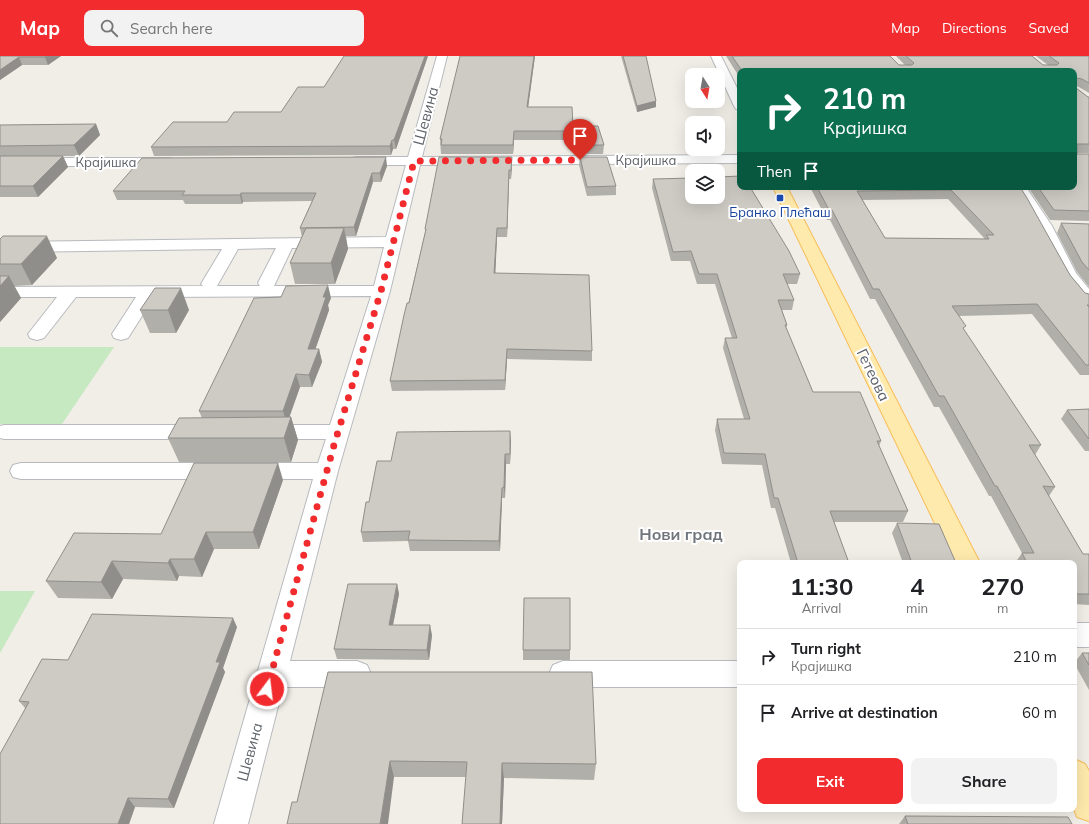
<!DOCTYPE html>
<meta charset="utf-8">
<style>
body{margin:0;font-family:Mulish,sans-serif;background:#f2f2f2;color:#202124;height:100vh;display:flex;flex-direction:column;font-size:15px;white-space:nowrap}
*{box-sizing:border-box;margin:0}
p{font-size:13px;color:#757577}
.icon{flex:none;width:22px;height:22px;fill:none;stroke:currentColor;stroke-width:2;stroke-linecap:round;stroke-linejoin:round}
.map{position:relative;flex:1;overflow:hidden}
.side{position:absolute;left:737px;top:504px;width:340px;height:252px;display:flex;flex-direction:column;background:#fff;border-radius:8px;box-shadow:0 4px 16px #0002}
.side>*{flex:none}
.hud{position:absolute;left:737px;top:12px;width:340px;height:122px;border-radius:8px;box-shadow:0 4px 16px #0002;background:#0b6e4f;color:#fff;overflow:hidden}
.needle{width:26px;rotate:169deg}
.controls{position:absolute;left:685px;top:12px;display:grid;gap:8px}
.controls a{display:grid;place-items:center;width:40px;height:40px;border-radius:8px;background:#fff;box-shadow:0 4px 16px #0002;font-size:20px}
.pin{position:absolute;display:grid;place-items:center;width:34px;height:34px;color:#fff;margin:-41px -17px;border-radius:50% 50% 50% 0;rotate:-45deg;box-shadow:0 0 4px #0007}
.pin .icon{rotate:45deg}
.me{position:absolute;width:44px;margin:-22px;rotate:15deg;stroke-linejoin:round;filter:drop-shadow(0 0 3px #0008)}
.turn{display:flex;align-items:center;gap:14px;height:84px;padding:0 20px;font-size:18px}
.turn .icon{width:52px;height:52px;stroke-width:2.5}
.turn b{display:block;font-size:28px;line-height:34px}
.then{display:flex;align-items:center;height:38px;padding:0 20px;background:#0003;gap:8px;font-size:15px}
.eta{display:flex;justify-content:space-evenly;align-items:center;height:68px;text-align:center}
.eta b{font-size:24px;font-weight:700;line-height:28px}
.cta{display:flex;gap:8px;margin-top:auto;padding:8px 20px}
.cta a{flex:1;height:46px;border-radius:8px;background:#f22b2e;color:#fff;font-size:16px;font-weight:700;line-height:46px;text-align:center}
.cta a+a{background:#f2f2f2;color:#202124}
ul{padding:0;list-style:none}
li{display:flex;align-items:center;gap:12px;height:56px;padding:0 20px;border-top:1px solid #e0e0e0}
li div{flex:1}
li b{display:block;font-size:15px}
li em{font-style:normal}
header{display:flex;align-items:center;gap:24px;box-sizing:border-box;height:56px;padding:0 20px;background:#f22b2e;color:#fff}
header strong{font-size:19px}
nav{display:flex;gap:22px;margin-inline-start:auto;font-size:14px}
.search{width:280px;height:36px;background:#f2f2f2;display:flex;align-items:center;gap:10px;box-sizing:border-box;padding:0 14px;border-radius:8px;color:#757577;font-size:15px}
.map>svg:first-child{display:block}
.green{fill:#c6e9c2}
.lines{fill:none;stroke-linecap:round;stroke-linejoin:round}
.minor-casing{stroke:#b7babe;stroke-width:2}
.major-casing{stroke:#f8bd58;stroke-width:2}
.minor{fill:#fff;fill-rule:evenodd}
.major{fill:#ffeaad;fill-rule:evenodd}
.wall{fill:#b1afa9;fill-rule:evenodd}
.shaded-wall{fill:#908e8a}
.building{fill:#cecbc5;stroke:#908e8a;fill-rule:evenodd}
.route{stroke:#f22b2e;stroke-width:7;stroke-dasharray:0 12.6}
.transit-dot{fill:#1a4fb4;stroke:#fff;stroke-width:1.5}
.labels{text-anchor:middle;stroke-width:4;stroke-linejoin:round;paint-order:stroke}
.far-street-label{font-size:13px;fill:#5e6368;stroke:#fff}
.far-transit-label{font-size:13px;fill:#164399;stroke:#fff}
.street-label{font-size:15px;fill:#5e6368;stroke:#fff}
.neighbourhood-label{font-size:16px;font-weight:bold;fill:#6f757a;stroke:#fff}
</style>
<header>
<strong>Map</strong>
<div class="search"><svg class="icon" aria-label="search" viewBox="0 0 24 24"><circle cx="10" cy="10" r="6"/><path d="M15 15l6 6"/></svg>Search here</div>
<nav><a>Map</a><a>Directions</a><a>Saved</a></nav>
</header>
<div class="map">
<svg width="1089" height="768" viewBox="0 0 1089 768">
<rect width="100%" height="100%" fill="#f1eee7"/>
<!-- green -->
<path class="green" d="M0,291H114L62,368H0Z
M0,535H35L0,597Z"/>
<g class="lines">
<!-- minor casing -->
<g class="minor-casing">
<path id="minor" d="M437,0H447L422,101L740,99V107L420,109L390,235L338,415L290,605H357L367,609L371,618L367,627L357,631H283L248,768H214L313,423H21L13,421L10,415L13,409L21,407H318L326,383H265L257,381L254,376L257,371L265,369H330L371,240L154,241L128,282L121,284L114,282L112,278L136,241H76L44,282L37,284L30,282L28,278L57,241H0V231L203,230L201,228L222,193L17,196L6,208L0,209V194L6,188L12,186L386,181L406,109H357L352,108L350,105L352,102L357,101H408ZM384,191L374,230H274L292,192ZM276,192L258,227L260,230H217L238,193Z
M711,0H721L740,38V54L736,53L734,50Z
M0,102H169L174,103L176,106L174,109L169,110H0Z
M1012,131H1026L1052,170L1076,217L1089,233V250C1068,245 1047,189 1036,170C1029,157 1020,144 1012,131Z
M4,369H201L209,371L212,376L209,381L201,383H4L0,382V370Z
M1074,567H1089V591H1074Z
M563,605H740V631H563L553,627L549,618L553,609Z"/>
</g>
<!-- major casing -->
<g class="major-casing">
<path id="major" d="M773,131H787L980,507H954Z
M1074,703L1085,708L1089,715V765L1077,761L1074,753Z"/>
</g>
<!-- minor -->
<use href="#minor" class="minor"/>
<!-- major -->
<use href="#major" class="major"/>
</g>
<!-- wall -->
<path class="wall" d="M0,0H61L48,9H22L0,24Z
M428,0L396,93H393L391,99L154,100L151,91L227,66L281,56L324,31Z
M460,0H535L528,51L573,70L604,89L603,98H577L573,83V84H514L513,98H441L440,83Z
M621,0H646L656,45V51L637,56Z
M726,0H890L899,9H905L896,0H1032L1043,9H1048L1036,0H1089V37L1079,31L1076,30V32L1088,41H1089V97H1077V98H1089V165L1050,164L1028,131H1074V15H740V22Z
M96,68L100,79L79,100H63L68,111L38,141H0V69Z
M512,101V109L511,123H509L507,181H497L495,217L592,295V305L507,303L505,334L392,335L390,325L425,177V173Z
M580,101L616,130V139L587,140L579,109Z
M387,110L381,126H373L356,180H346L348,193L335,228H295L290,207L302,181L300,172L312,145L243,146L242,148H185L183,144H117L113,135Z
M653,123L800,218L797,228H787L794,244L792,254H782L787,269L786,272L813,336L881,385L879,390L908,455L903,466H834L849,507H791L775,452H771L762,409L722,408L715,374L717,363H744L723,292L725,282H732L715,228H697L690,205H671L652,132Z
M810,131H1020L1070,219L1085,237L1089,238V319H1080L1032,258L959,260L964,274L1041,389L1035,399L1055,431L1049,440L1083,498H1089V549L1074,548V507H1015L1022,497L991,440H989L939,351H934L875,243H870L830,164H827ZM948,143L984,182V183L885,182L862,144Z
M1061,167L1089,168V231L1077,216L1057,177Z
M0,183L57,202L32,229L14,230L21,242L0,266Z
M331,242L328,249L329,254L315,293H319L322,306L312,331H300L289,361H291L298,384L291,406H179L168,382L202,362L199,355Z
M140,254H189L176,277H150Z
M1089,353V395H1085L1061,363L1067,354Z
M511,385L510,408H506L505,442H502L500,495H410L408,485L363,486L361,476L369,446L391,405Z
M283,424L259,493H214L202,521L179,520L177,525L123,523L112,543L58,542L46,525L161,478Z
M897,467L956,507H903L892,477Z
M397,528L399,538L393,569L432,579L429,604L337,603L334,593Z
M237,571L223,612L225,616L174,752L135,751L129,768H0L25,652L19,645Z
M523,594H570V604H523Z
M1082,597H1089V634L1074,607Z
M328,616L596,708L594,724L504,722L502,768H462L466,721H394L297,746Z
M905,760L1072,768H899Z"/>
<!-- shaded-wall -->
<path class="shaded-wall" d="M47,0H61L48,9L45,1Z
M425,0H428L396,93L394,84Z
M534,0H535L527,60V51Z
M19,1L22,9L0,24V14Z
M656,45V51L637,56V50Z
M96,68L100,79L79,100L74,89Z
M514,75V84L513,98V89Z
M392,84L393,93L391,99L390,90Z
M63,100L68,111L38,141L33,130Z
M386,101L387,110L381,126L380,117Z
M512,101V109L511,123V114Z
M509,114V123L507,181V172Z
M372,117L373,126L356,180L354,171Z
M241,137L243,146L242,148L240,139Z
M344,172L348,193L335,228L331,207Z
M497,172V181L495,226L494,217Z
M47,180L57,202L32,229L21,208Z
M9,220L21,242L0,266V230Z
M328,229L331,242L328,249L329,254L311,306L308,293L323,241Z
M181,232L189,254L176,277L168,254Z
M319,293L322,306L312,331L309,319Z
M507,293V303L505,334V324Z
M296,318L300,331L287,368L283,355Z
M291,361L298,384L291,406L284,382Z
M510,375L511,385L510,408Z
M505,398L506,408L505,442L504,431Z
M278,407L283,424L259,493L253,476Z
M502,432V442L500,495L499,485Z
M206,476L214,493L202,521L194,503Z
M170,503L179,520L177,525L168,507Z
M112,505L123,523L112,543L101,526Z
M397,528L399,538L391,579L389,569Z
M233,562L237,571L223,612L225,616L174,752L168,743L216,606Z
M430,569L432,579L429,604L427,594Z
M390,705L394,721L388,768H380Z
M502,707L504,722L502,768H500Z
M128,742L135,751L129,768H118Z"/>
<!-- building -->
<path class="building" d="M0,0H47L45,1H19L0,14Z
M344,0H425L394,84H392L390,90L151,91L173,66H227L234,56H281L298,31H324Z
M460,0H534L527,51H572L573,70H598L604,89H577L573,73V75H514L513,89H441L442,83H440Z
M623,0H646L656,45L637,50Z
M732,0H890L899,9H912L914,7L906,0H1032L1043,9H1057L1059,7L1049,0H1089V27L1082,23L1076,22V32L1088,41H1089V88H1077V98H1089V155L1054,154L1038,131H1074V15H742Z
M96,68L74,89L0,90V69Z
M0,100H63L33,130H0Z
M386,101L380,117H372L354,171L300,172L316,137H241L240,139H182L185,135H113L142,102Z
M439,101H512L511,114H509L507,172H497L494,217L589,219L592,295L507,293L505,324L390,325L404,259L407,247H409L426,173H425Z
M580,101H607L616,130L587,131Z
M740,120V131H750L789,195L800,218H783L794,244H778L787,269H785L813,336H860L881,385H877L908,455H830L849,507H798L778,442H774L765,398L724,397L717,363H750L725,282H737L717,218H699L691,195L673,196L653,123L692,122V141H718V121Z
M817,131H1020L1027,142L1070,219L1085,237L1089,238V249H1087L1089,251V309H1086L1037,248L952,250L966,270L963,272L1041,389H1029L1055,431L1043,430L1083,498H1089V538H1074V507H1027L1022,497H1034L997,430H995L944,340H939L879,233H873L832,154H829ZM951,134L994,179H986L989,183L885,182L857,135Z
M1061,167L1089,168V214L1082,206Z
M306,172H344L331,207H290Z
M3,180H47L21,208H0V183Z
M0,220H9L0,230Z
M328,229L323,241H326L308,293H319L309,319L296,318L283,355H199L254,242L281,241L286,230Z
M155,232H181L168,254H140Z
M1089,353V383L1067,354Z
M291,361L284,382H168L179,362Z
M510,375V398H505L504,431L502,432L499,485L408,484L410,475L361,476L366,446H369L377,405H391L397,376Z
M194,407H278L253,476H206L194,503H170L168,507L112,505L101,526L46,525L74,477L161,478Z
M897,467L939,468L956,507H912Z
M348,528H397L389,569H430L427,594L334,593Z
M524,542H570V594H523Z
M92,558L233,562L216,606H220L168,743L128,742L118,768H0V698L29,646L19,645L42,603L68,604Z
M1082,597H1089V609Z
M328,616H592L596,708L502,707L500,768H462L467,706L390,705L380,768H287L292,746H297Z
M905,760L1068,761L1072,768H908Z"/>
<g class="lines">
<!-- route -->
<path class="route" d="M267,633L334,389L381,235L414,105L580,104"/>
</g>
<!-- markers -->
<rect class="transit-dot" x="776" y="138" width="8" height="8" rx="2"/>
<g class="labels">
<!-- far-street labels -->
<g class="far-street-label">
<text x="646" y="109">Крајишка</text>
<text x="106" y="111">Крајишка</text>
</g>
<!-- far-transit labels -->
<g class="far-transit-label">
<text x="780" y="161">Бранко Плећаш</text>
</g>
<!-- street labels -->
<g class="street-label">
<text transform="translate(426 60) rotate(-75)" y="5">Шевина</text>
<text transform="translate(873 319) rotate(64)" y="5">Гетеова</text>
<text transform="translate(250 696) rotate(-75)" y="5">Шевина</text>
</g>
<!-- neighbourhood labels -->
<g class="neighbourhood-label">
<text x="681" y="484">Нови град</text>
</g>
</g>
</svg>
<div class="controls">
<a><svg class="needle" viewBox="-14 -14 28 28"><path d="M0-13l5 13h-10z" fill="#e53935"/><path d="M0 13l5-13h-10z" fill="#757577"/></svg></a>
<a><svg class="icon" aria-label="sound" viewBox="0 0 24 24"><path d="M4 9h4l5-4v14l-5-4H4zM17 9q2 3 0 6"/></svg></a>
<a><svg class="icon" aria-label="layers" viewBox="0 0 24 24"><path d="M12 4l9 5-9 5-9-5zM3 14l9 5 9-5"/></svg></a>
</div>
<div class="pin" style="left:580px;top:104px;background:#d93025"><svg class="icon" aria-label="arrive" viewBox="0 0 24 24"><path d="M6 21V4h12l-3 4 3 4H6"/></svg></div>
<svg class="me" style="left:267px;top:633px" viewBox="-20 -20 40 40"><circle r="17" fill="#f22b2e" stroke="#fff" stroke-width="3"/><path d="M0-11L8 9 0 5-8 9z" fill="#fff"/></svg>
<div class="hud">
<div class="turn"><svg class="icon" aria-label="right" viewBox="0 0 24 24"><path d="M7 20v-9h11M14 6l5 5-5 5"/></svg><div><b>210 m</b>Крајишка</div></div>
<div class="then">Then<svg class="icon" aria-label="arrive" viewBox="0 0 24 24"><path d="M6 21V4h12l-3 4 3 4H6"/></svg></div>
</div>
<section class="side">
<div class="eta">
<div><b>11:30</b><p>Arrival</p></div>
<div><b>4</b><p>min</p></div>
<div><b>270</b><p>m</p></div>
</div>
<ul>
<li><svg class="icon" aria-label="right" viewBox="0 0 24 24"><path d="M7 20v-9h11M14 6l5 5-5 5"/></svg><div><b>Turn right</b><p>Крајишка</p></div><em>210 m</em></li>
<li><svg class="icon" aria-label="arrive" viewBox="0 0 24 24"><path d="M6 21V4h12l-3 4 3 4H6"/></svg><div><b>Arrive at destination</b></div><em>60 m</em></li>
</ul>
<div class="cta"><a>Exit</a><a>Share</a></div>
</section>
</div>
